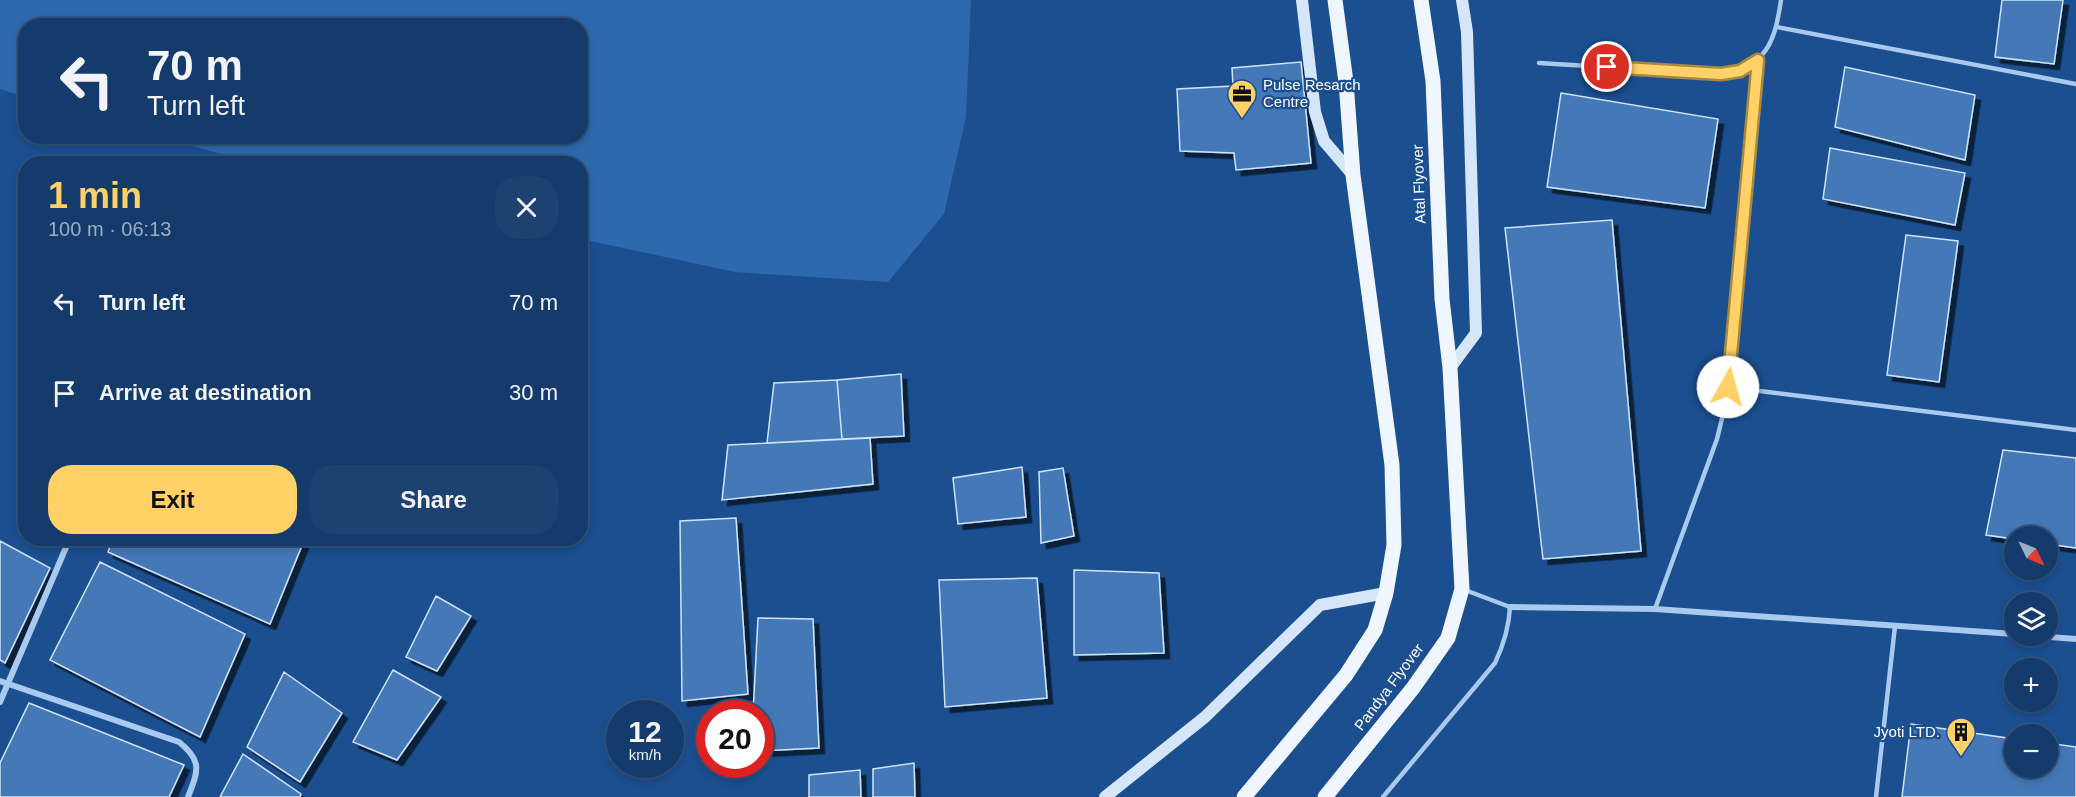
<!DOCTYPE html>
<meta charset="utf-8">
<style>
body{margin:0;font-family:Helvetica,sans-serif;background:#1d4271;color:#f1f3f6;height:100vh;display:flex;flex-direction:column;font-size:22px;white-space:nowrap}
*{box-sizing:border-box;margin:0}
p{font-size:20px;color:#9dadc1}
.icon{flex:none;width:33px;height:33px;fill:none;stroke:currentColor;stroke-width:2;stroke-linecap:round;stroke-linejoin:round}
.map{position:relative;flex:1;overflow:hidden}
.sheet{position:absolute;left:18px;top:156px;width:570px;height:390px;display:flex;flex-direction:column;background:#143b6b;border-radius:24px;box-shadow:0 3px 9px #0003,0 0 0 2px #33557e}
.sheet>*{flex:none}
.hud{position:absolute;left:18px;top:18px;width:570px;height:126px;border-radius:24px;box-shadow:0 3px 9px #0003,0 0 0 2px #33557e;background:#143b6b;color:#f1f3f6;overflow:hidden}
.needle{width:39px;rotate:133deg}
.buttons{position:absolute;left:2004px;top:526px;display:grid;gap:12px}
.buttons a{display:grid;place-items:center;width:54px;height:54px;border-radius:50%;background:#143b6b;box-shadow:0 3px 9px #0003,0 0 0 2px #33557e;font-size:30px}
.speed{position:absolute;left:606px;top:700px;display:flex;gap:12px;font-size:30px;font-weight:700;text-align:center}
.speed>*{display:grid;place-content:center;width:78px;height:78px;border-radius:50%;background:#143b6b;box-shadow:0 3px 9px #0003,0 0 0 2px #33557e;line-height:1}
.speed small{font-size:15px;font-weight:400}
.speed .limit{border:9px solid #d22;background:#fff;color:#111}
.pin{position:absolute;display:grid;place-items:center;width:51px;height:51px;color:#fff;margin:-26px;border:3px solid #fff;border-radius:50%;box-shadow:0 2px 6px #0007}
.me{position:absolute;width:66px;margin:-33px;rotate:7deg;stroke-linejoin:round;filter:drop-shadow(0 0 4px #0008)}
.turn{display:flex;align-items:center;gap:21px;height:126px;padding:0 30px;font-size:27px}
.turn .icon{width:78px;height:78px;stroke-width:2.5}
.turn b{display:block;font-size:42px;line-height:51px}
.round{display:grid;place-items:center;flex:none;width:63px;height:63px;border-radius:24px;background:#1d4271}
.overview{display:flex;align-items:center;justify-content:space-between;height:102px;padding:0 30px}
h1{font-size:36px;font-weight:600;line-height:45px;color:#ffd166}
.primary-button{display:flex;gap:12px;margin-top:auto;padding:12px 30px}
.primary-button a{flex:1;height:69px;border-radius:24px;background:#ffd166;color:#111;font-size:24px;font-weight:600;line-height:69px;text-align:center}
.primary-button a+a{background:#1d4271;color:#f1f3f6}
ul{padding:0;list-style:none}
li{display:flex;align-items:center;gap:18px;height:90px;padding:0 30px}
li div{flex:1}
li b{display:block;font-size:22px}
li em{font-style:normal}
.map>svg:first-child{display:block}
.green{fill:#2e69ad}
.building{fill:#4478b7;stroke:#cfe3fa;stroke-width:1.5;filter:url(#shadow)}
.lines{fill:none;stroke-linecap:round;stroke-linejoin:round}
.lane{stroke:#a9c9ee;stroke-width:4.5}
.street{stroke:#a9c9ee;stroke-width:6}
.secondary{stroke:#d6e6fa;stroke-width:12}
.primary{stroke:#f0f6ff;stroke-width:15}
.route-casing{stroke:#a68842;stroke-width:15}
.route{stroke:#ffd166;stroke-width:10}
.labels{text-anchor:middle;stroke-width:4.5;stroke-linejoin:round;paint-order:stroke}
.poi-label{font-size:15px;fill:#fff;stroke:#1b4f8f;text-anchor:start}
.street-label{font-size:15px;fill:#fff;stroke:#1b4f8f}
</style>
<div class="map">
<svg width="2076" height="797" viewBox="0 0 2076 797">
<defs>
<filter id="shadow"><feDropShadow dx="5.5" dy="5.5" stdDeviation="0" flood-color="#0009"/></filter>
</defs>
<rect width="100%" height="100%" fill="#1b4f8f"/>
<!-- green -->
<path class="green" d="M0,0H971L966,117L944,214L888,282L735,272L581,239L580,164L253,163L161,137L580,136V26H26L25,97L0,89Z"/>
<!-- building -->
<path class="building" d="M2002,0H2063L2054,64L1995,57Z
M1301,62L1311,163L1236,170L1234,153L1180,151L1177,89L1233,86L1232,68Z
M1845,67L1975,95L1965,160L1835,127Z
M1561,93L1718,119L1705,208L1547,187Z
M1830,148L1965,173L1955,225L1823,199Z
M1612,220L1641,551L1543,559L1505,228Z
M1906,235L1958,241L1939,382L1887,375Z
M901,374L904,436L842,439L837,380Z
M837,380L842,439L767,443L774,383Z
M870,438L873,484L722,500L728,445Z
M2003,450L2076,458V548L2048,544V537L2014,539L1986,535Z
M1022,467L1026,517L958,524L953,478Z
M1063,468L1074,536L1041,543L1039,472Z
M736,518L748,694L682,701L680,521Z
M113,538H305L270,624L108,552Z
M0,541L50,568L5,663L0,660Z
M100,562L245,634L200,737L50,660Z
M1074,570L1159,573L1164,653L1074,655Z
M1037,578L1047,698L945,707L939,580Z
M436,596L471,616L437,671L406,657Z
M758,618L813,619L819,748L760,751V714H753Z
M393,670L441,697L397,760L353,742Z
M284,672L342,713L300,782L247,747Z
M29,703L184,765L169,797H0V763Z
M1911,724L2014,739V768H2048V743L2076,747V797H1902Z
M243,754L301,794L300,797H220Z
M914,763L915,797H873V769Z
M860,770L861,797H809V775Z"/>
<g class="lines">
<!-- lane -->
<path class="lane" d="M1777,27L2076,84
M1539,63L1721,74C1767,67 1775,41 1781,0
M1728,387L2076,430
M1655,609L1717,439L1726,402L1758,60
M1383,797L1495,663C1504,644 1509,628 1510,607L1465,590
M1876,797L1895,626"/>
<!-- street -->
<path class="street" d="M1510,607L1655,609L2014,634
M2037,636L2076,639
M0,681L179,742C203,761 198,771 188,797
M0,702L70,538"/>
<!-- secondary -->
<path class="secondary" d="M1302,0L1315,112L1324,141L1353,175
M1450,368L1476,333L1467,32L1462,0
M1105,797L1205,717L1320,605L1386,593"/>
<!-- primary -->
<path class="primary" d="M1244,797L1346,675L1375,630L1386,593L1394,545L1392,465L1353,175L1346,82L1335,0
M1325,797L1413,688L1448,638L1462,589L1450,368L1442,299L1433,81L1421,0"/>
</g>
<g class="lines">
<!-- route casing -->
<g class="route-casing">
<path id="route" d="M1607,67L1721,74L1740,71L1758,60L1728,387"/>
</g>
<!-- route -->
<use href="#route" class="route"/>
</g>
<!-- icons -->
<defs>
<g id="office-pin" transform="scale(1.5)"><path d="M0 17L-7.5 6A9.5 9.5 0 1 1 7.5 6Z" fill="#ffd166" stroke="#1b4f8f"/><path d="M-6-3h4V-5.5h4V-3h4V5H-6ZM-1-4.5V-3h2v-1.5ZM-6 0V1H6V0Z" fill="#111"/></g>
<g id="building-pin" transform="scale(1.5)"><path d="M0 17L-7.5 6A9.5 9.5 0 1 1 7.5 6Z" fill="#ffd166" stroke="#1b4f8f"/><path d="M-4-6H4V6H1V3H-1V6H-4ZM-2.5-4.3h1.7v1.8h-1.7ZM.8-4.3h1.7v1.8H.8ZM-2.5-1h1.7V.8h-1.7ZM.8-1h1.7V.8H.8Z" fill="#111"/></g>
</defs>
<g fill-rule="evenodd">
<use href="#office-pin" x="1242" y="94"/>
<use href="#building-pin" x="1961" y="732"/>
</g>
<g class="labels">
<!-- poi labels -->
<g class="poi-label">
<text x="1263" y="90">Pulse Resarch<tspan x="1263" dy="17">Centre</tspan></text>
<text x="1940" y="737" text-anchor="end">Jyoti LTD.</text>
</g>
<!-- street labels -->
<g class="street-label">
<text transform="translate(1419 184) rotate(-92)" y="5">Atal Flyover</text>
<text transform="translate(1389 687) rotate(-53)" y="5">Pandya Flyover</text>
</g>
</g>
</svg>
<div class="buttons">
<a><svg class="needle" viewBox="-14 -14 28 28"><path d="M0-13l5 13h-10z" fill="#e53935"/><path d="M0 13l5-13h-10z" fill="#9dadc1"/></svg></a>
<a><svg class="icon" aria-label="layers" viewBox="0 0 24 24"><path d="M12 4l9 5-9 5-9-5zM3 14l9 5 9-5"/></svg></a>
<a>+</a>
<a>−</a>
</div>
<div class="speed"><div>12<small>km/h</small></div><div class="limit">20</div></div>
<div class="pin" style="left:1607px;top:67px;background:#d93025"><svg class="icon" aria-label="arrive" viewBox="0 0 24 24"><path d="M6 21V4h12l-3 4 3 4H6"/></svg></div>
<svg class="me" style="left:1728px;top:387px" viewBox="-20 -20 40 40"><circle r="19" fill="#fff"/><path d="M0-13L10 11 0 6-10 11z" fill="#ffd166"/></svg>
<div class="hud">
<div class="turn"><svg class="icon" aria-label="left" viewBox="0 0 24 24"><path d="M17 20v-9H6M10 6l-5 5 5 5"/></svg><div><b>70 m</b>Turn left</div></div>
</div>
<section class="sheet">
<div class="overview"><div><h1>1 min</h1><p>100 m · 06:13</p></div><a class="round"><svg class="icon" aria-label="close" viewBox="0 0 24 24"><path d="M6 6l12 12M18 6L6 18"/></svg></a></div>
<ul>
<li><svg class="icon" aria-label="left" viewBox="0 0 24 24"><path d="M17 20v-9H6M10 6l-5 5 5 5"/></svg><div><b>Turn left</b></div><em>70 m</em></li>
<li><svg class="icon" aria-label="arrive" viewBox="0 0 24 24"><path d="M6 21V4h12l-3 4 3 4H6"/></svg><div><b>Arrive at destination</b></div><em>30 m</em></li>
</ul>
<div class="primary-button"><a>Exit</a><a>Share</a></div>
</section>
</div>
